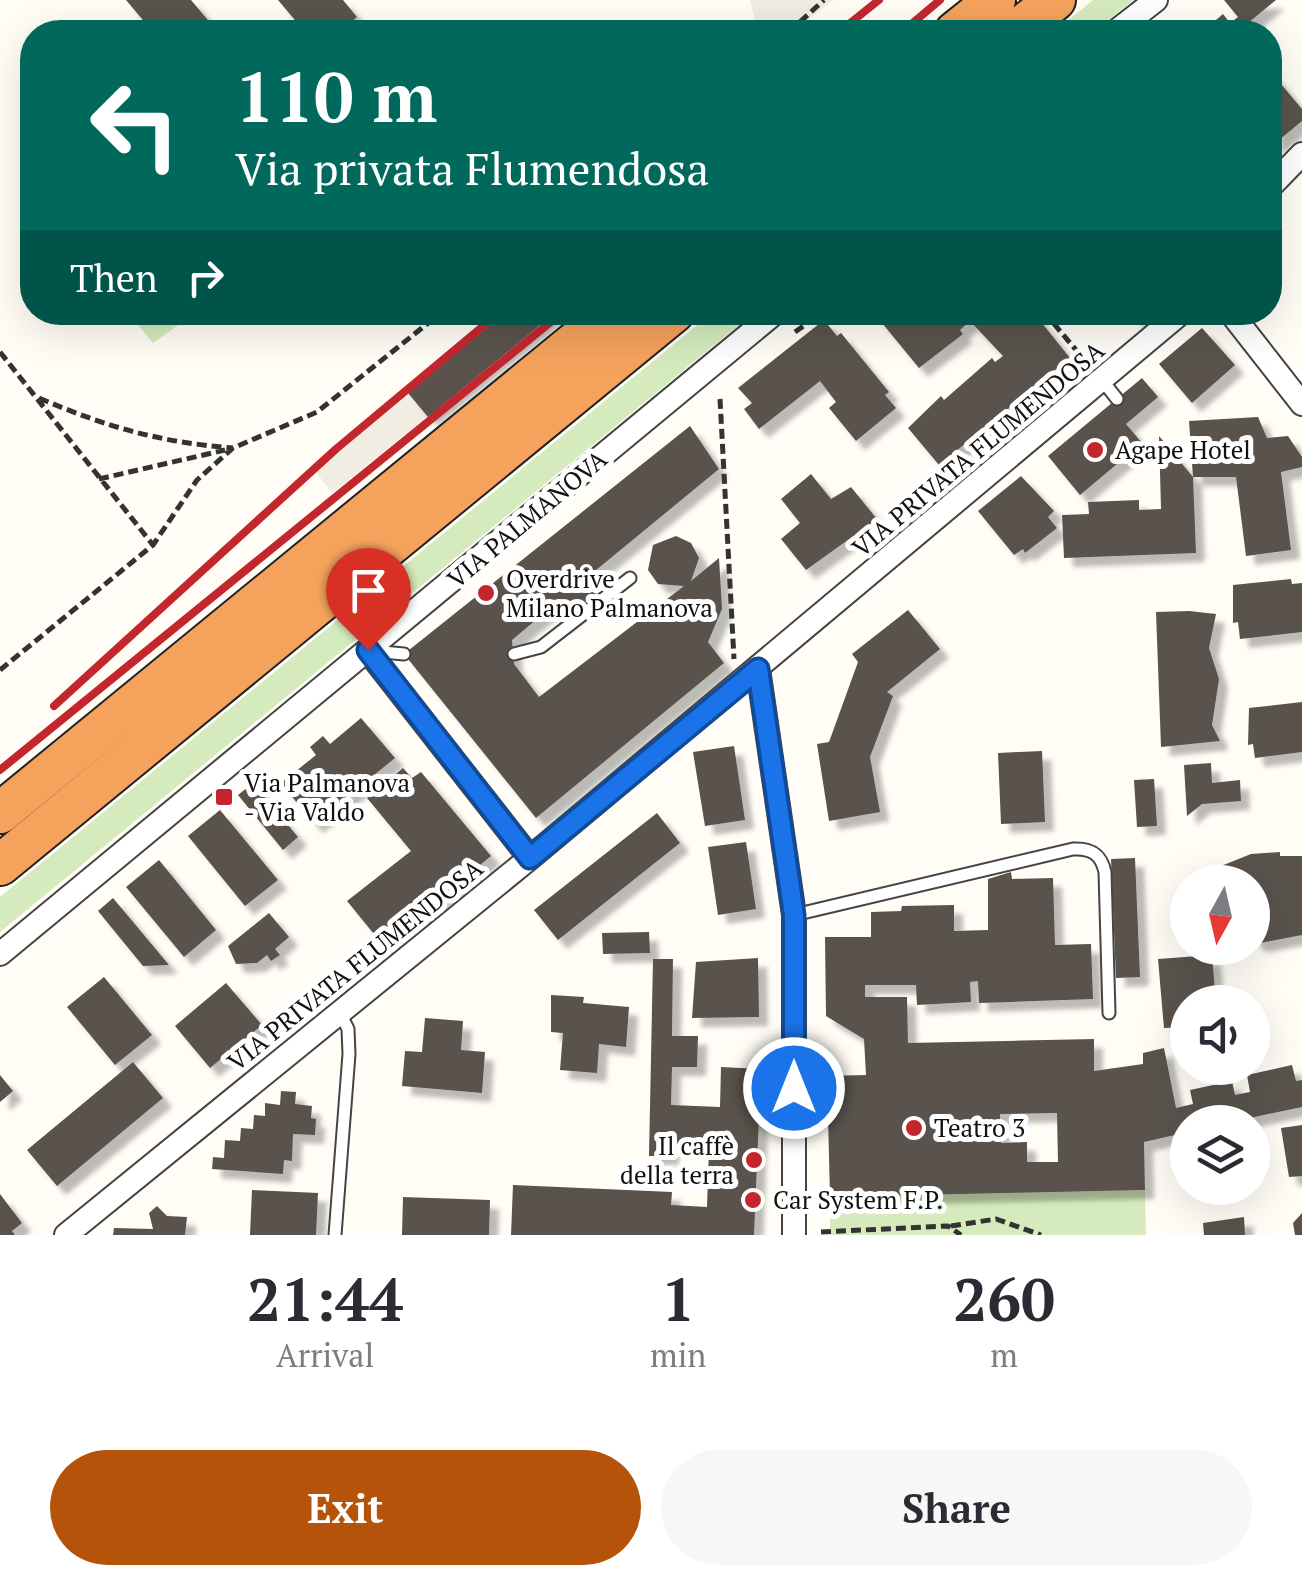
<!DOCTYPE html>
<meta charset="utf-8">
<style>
body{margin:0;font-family:"PT Serif",serif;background:#f7f7f7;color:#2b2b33;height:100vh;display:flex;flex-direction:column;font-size:38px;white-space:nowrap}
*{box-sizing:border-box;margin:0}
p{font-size:32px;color:#7c7c81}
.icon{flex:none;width:55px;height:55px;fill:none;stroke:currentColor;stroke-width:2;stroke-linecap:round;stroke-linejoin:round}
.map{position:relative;height:1235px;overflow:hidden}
.sheet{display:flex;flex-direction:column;background:#fff;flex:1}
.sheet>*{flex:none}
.banner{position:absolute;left:20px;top:20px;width:1262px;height:305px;border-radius:40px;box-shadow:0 10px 40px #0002;background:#00695c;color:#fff;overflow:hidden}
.needle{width:65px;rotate:188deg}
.buttons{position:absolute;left:1170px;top:865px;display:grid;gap:20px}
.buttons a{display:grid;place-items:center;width:100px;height:100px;border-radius:50%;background:#fff;box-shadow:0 10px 40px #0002;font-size:50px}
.pin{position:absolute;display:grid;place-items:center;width:85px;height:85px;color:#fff;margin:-102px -42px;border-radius:50% 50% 50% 0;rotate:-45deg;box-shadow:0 0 10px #0007}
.pin .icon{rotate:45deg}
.me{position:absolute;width:110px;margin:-55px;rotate:0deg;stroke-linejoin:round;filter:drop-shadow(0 0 8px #0008)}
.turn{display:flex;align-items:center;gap:35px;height:210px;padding:0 50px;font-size:45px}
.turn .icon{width:130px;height:130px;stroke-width:2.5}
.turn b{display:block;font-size:70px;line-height:85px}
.then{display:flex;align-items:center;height:95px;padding:0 50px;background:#0003;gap:20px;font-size:38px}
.eta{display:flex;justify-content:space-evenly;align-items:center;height:170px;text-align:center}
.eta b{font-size:60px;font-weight:700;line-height:70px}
.cta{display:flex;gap:20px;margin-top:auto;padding:20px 50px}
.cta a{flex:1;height:115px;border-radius:60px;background:#b45309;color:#fff;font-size:40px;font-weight:700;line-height:115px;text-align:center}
.cta a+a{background:#f7f7f7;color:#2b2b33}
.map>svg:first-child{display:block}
.green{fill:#d5ebbd}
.plaza{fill:#f1ede2}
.building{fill:#5a524d;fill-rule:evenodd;filter:url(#shadow)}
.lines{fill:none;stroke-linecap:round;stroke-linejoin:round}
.lane-casing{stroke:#444;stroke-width:15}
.street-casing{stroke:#444;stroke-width:26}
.highway-casing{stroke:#222;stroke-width:44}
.path{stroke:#333;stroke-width:5;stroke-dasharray:10 5;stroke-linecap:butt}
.lane{stroke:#fff;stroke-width:11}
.street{stroke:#fff;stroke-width:22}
.highway{stroke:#f5a25d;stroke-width:40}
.rail{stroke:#c4262e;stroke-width:8}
.route-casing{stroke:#114b97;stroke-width:25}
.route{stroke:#1a73e8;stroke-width:18}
.poi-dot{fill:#c4262e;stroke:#fff;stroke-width:4}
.labels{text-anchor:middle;stroke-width:10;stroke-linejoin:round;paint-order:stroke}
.street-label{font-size:25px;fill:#111;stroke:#fff}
.poi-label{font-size:25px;fill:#111;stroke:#fff;text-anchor:start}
</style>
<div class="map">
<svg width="1302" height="1235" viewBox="0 0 1302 1235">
<defs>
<filter id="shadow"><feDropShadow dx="9" dy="9" stdDeviation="2.5" flood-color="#0004"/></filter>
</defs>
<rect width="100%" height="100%" fill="#fffdf5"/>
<!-- green -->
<path class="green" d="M1093,0H1133L1093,32H1054Z
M128,313H195L153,343Z
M712,313H753L0,932V897Z
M1145,1190L1146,1235H830V1197Z"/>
<!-- plaza -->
<path class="plaza" d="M750,0H833L793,32H758Z
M506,313H556L332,493L315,471Z"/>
<!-- building -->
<path class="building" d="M126,0H191L218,32H153Z
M278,0H343L357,17L339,32H305Z
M1224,0H1276L1237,32H1202L1223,14L1230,23L1238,17Z
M1270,71L1302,109V121L1273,145Z
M506,312H556L428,417L408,393Z
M873,312H1033L1070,358L939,465L908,428L941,396L944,400L992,358L995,362L1003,356L970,321L960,330L963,334L919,368Z
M1130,312H1156L1141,325Z
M824,320L837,336L841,333L889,392L885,395L896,408L856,441L829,408L836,402L820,381L759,429L744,409L752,403L738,388Z
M1202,328L1235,365L1192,403L1159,364Z
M1142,378L1158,397L1126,424L1142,443L1080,495L1048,456Z
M1258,417L1267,438L1288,436L1302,457V467L1281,472L1291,550L1246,556L1236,477H1193L1189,421Z
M690,426L719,469L584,580L596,594L561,623L549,609L512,640L514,664L539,697L684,586L658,584L648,570L653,545L676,536L691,543L699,558L691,581L719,558L722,609L708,642L724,663L536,818L404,654Z
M1159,436L1193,477L1196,553L1064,558L1062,515L1089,514L1088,502L1139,500V510L1161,509Z
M811,474L831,499L851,487L877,519L806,570L781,539L800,523L781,499Z
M1021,476L1054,511L1048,517L1057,528L1025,553L1023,549L1014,555L978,511Z
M1291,579L1292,584L1302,583V632L1240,639L1238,622L1233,623V585Z
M908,610L940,649L887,692L893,696L870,757L880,812L829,821L817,744L829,742L858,662L852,654Z
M1189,611L1216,614L1209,648L1219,679L1212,725L1220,741L1161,747L1156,612Z
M1302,702V752L1255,758L1253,744L1248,745L1249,708Z
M361,718L395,758L314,824L281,783L316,755L310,747L323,736L330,744Z
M734,746L745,820L705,826L693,752Z
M1042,751L1045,822L1001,824L998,753Z
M1211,763L1212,783L1240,780L1241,801L1202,804L1187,816L1184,765Z
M403,768L412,778L421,772L491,856L383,945L347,901L411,851L367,798Z
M1154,779L1157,826L1137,827L1134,780Z
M253,783L298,837L283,850L238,795Z
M220,810L278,880L245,906L188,836Z
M657,813L680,843L558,940L534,910Z
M746,842L756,909L718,915L708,847Z
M1280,852V856H1302V935L1260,943L1252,940V882H1223L1221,866L1251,854Z
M1135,858L1140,977L1116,978L1111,859Z
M159,860L216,930L184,957L126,887Z
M1011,872L1012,879L1053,878L1055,945L1091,944L1093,999L979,1003L978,981L970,982L971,1002L917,1005L916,985H865V997H907L908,1043L1094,1039V1071L1143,1064V1053L1164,1048L1176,1108L1193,1104L1190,1090L1232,1081L1235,1095L1250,1092L1247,1075L1292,1065L1296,1081L1302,1080V1107L1231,1122H1188V1132L1144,1142L1145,1190L830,1197L827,1076L866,1075L864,1039L826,1016L825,937H871V912L901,911L902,906L954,905V931L988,930V879ZM1057,1113L1058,1162H1027V1142L1001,1143L1000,1114Z
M113,898L169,965L143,966L98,911Z
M269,913L289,937L275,949L280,955L271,961L267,955L257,963L236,964L228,946Z
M649,932L650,953L603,954L602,933Z
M1212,955L1216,1002H1188V1027L1164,1028L1158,959Z
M758,958L759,1017L692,1018L696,962Z
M653,959H673L672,1036H698L697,1067H672L671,1105L720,1107L721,1067L761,1069L754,1235H511L513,1185L672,1192L671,1205L707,1207L709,1147L670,1146V1156H649Z
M104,977L152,1035L115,1065L67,1007Z
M226,983L262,1025L210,1068L175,1026Z
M551,995L584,997L583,1003L629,1007L626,1047L599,1044L597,1073L560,1070L563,1033L551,1032Z
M425,1018L463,1021L461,1050L485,1052L482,1093L402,1086L405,1051L422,1052Z
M133,1062L163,1098L57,1186L27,1150Z
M0,1075L13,1091L0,1102Z
M281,1091L296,1092L295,1104L312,1106L311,1118L316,1119L315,1135L293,1134L292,1161L284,1160L283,1174L212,1169L213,1157L224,1158L225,1140L240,1141L241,1128L253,1129L254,1115L265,1116V1103L280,1105Z
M1302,1125V1176L1289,1177L1281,1128Z
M252,1190L318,1193L316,1235H250Z
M0,1194L22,1223L12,1231L15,1235H0Z
M403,1197L490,1200L489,1235H402Z
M157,1206L167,1216L187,1217L185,1235H113L114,1228L153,1229L149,1213Z
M1302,1213V1235H1295L1293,1223Z
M1244,1217L1245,1235H1204L1203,1223Z"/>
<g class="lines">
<!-- lane casing -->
<g class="lane-casing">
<path id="lane" d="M1102,380L1117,399
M372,651L404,654
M514,654L541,647L630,578
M794,915L1073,849C1091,848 1101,854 1105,872L1109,1013
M335,1235L349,1054L348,1029L340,1013"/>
</g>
<!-- street casing -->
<g class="street-casing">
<path id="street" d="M1115,32L1156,0
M1270,187L1302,154
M1230,312L1302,404
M368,651L530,858
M758,669L794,915V1235
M0,954L776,312
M66,1235L530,858L1182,312"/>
</g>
<!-- highway casing -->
<g class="highway-casing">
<path id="highway" d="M955,32L995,0
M1015,32L1055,0
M0,813L612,312
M0,865L674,312"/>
</g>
<!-- path -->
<path class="path" d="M789,32L824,0
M808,32L814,28
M1044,312L1087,363
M795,332L823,312
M0,352L153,545
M39,398C107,427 158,442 233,448
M720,399L734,659
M99,479L225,450
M0,670L153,545L197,480L233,448L317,412L442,312
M951,1226L996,1219L1041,1235
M821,1232L948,1226L961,1235"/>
<!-- lane -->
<use href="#lane" class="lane"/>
<!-- street -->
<use href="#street" class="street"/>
<!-- highway -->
<use href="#highway" class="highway"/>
<!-- rail -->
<path class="rail" d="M839,32L879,0
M902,32L940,0
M54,706L336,449L500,312
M0,770L563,312"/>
</g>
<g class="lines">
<!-- route casing -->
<g class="route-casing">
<path id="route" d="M368,650L530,858L758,669L794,915V1088"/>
</g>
<!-- route -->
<use href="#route" class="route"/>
</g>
<!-- markers -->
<g class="poi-dot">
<circle cx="1095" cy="450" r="10"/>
<circle cx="486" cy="593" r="10"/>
<rect x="214" y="787" width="20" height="20" rx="5"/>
<circle cx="914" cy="1128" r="10"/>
<circle cx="754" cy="1160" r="10"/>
<circle cx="753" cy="1200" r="10"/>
</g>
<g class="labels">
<!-- street labels -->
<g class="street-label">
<text transform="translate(978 449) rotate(-40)" y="9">VIA PRIVATA FLUMENDOSA</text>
<text transform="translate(527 519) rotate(-40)" y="9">VIA PALMANOVA</text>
<text transform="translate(355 965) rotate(-39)" y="9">VIA PRIVATA FLUMENDOSA</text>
</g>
<!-- poi labels -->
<g class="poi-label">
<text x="1115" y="459">Agape Hotel</text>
<text x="506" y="588">Overdrive<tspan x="506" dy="29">Milano Palmanova</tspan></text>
<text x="244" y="792">Via Palmanova<tspan x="244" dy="29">- Via Valdo</tspan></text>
<text x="934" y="1137">Teatro 3</text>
<text x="734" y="1155" text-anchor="end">Il caffè<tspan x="734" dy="29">della terra</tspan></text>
<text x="773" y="1209">Car System F.P.</text>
</g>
</g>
</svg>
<div class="buttons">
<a><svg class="needle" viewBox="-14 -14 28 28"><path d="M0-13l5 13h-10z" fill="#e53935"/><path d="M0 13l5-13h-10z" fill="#7c7c81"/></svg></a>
<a><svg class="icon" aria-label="sound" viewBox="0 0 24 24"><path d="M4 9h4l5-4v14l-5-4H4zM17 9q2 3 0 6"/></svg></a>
<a><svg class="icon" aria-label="layers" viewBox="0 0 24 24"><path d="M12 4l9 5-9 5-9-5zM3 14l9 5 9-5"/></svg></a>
</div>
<div class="pin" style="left:368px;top:650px;background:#d93025"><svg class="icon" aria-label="arrive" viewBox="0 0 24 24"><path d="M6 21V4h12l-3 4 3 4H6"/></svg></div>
<svg class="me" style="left:794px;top:1088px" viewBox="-20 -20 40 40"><circle r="17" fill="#1a73e8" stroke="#fff" stroke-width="3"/><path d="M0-11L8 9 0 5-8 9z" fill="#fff"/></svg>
<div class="banner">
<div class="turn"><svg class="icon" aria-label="left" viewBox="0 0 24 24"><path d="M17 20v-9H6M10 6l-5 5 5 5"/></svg><div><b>110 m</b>Via privata Flumendosa</div></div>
<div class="then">Then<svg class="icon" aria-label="right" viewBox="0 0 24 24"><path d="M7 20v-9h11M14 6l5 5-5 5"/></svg></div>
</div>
</div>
<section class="sheet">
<div class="eta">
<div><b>21:44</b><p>Arrival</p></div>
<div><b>1</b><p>min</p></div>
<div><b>260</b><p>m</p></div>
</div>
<div class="cta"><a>Exit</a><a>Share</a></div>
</section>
